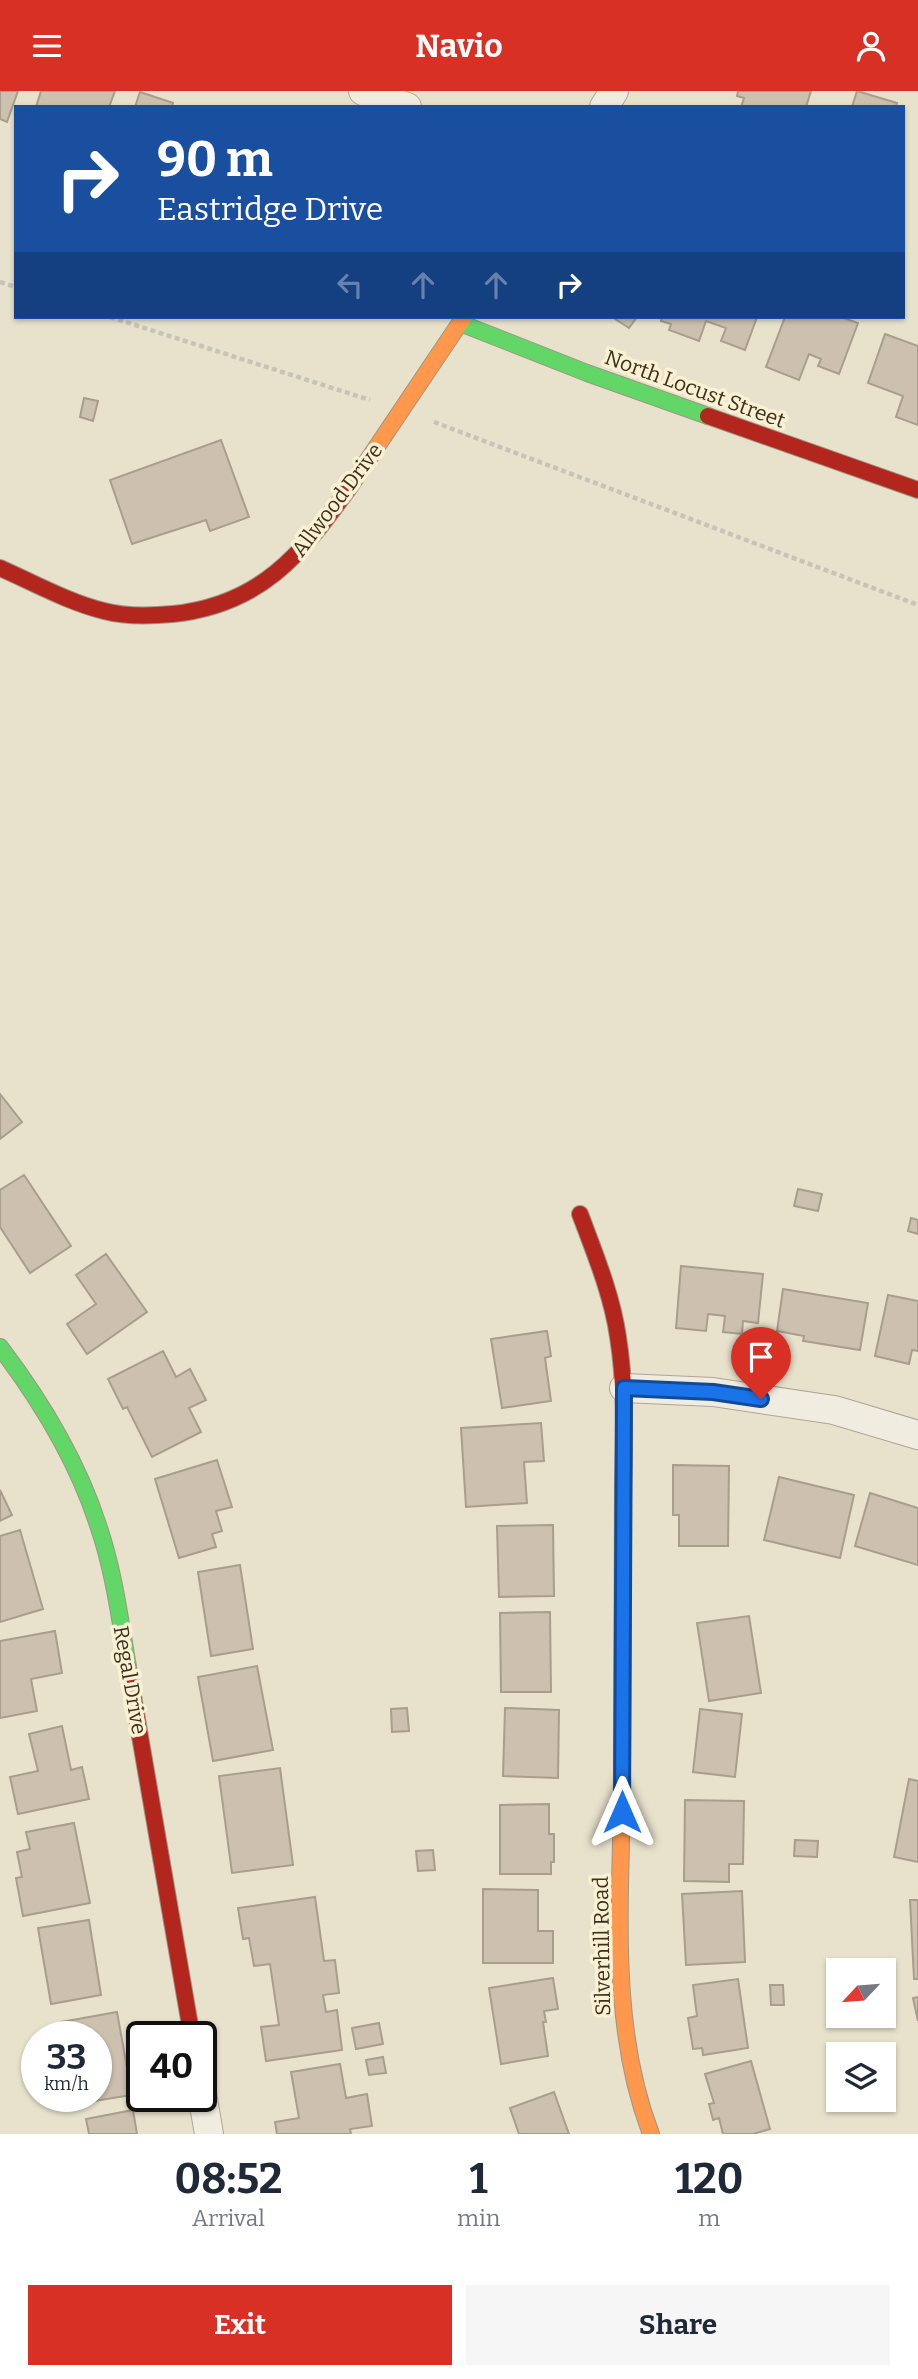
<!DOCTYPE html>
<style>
body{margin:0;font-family:Bitter,serif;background:#f6f6f7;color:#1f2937;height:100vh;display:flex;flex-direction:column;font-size:26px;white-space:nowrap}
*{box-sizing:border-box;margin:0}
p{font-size:23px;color:#747a83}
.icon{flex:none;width:38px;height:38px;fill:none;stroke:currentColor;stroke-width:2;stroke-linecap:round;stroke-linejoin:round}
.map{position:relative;height:2043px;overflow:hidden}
.sheet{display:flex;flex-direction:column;background:#fff;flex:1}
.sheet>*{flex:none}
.hud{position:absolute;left:14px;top:14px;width:891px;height:214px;border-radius:0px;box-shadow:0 2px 5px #0004;background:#1a4fa0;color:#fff;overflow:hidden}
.needle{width:46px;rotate:244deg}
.fabs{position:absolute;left:826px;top:1867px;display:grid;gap:14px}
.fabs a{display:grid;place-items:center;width:70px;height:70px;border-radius:0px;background:#fff;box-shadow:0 2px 5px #0004;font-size:35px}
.speed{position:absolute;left:21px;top:1930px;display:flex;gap:14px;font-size:35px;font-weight:700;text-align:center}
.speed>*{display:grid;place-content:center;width:91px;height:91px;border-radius:50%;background:#fff;box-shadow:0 2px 5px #0004;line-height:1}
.speed small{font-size:18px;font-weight:400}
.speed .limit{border:4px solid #111;border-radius:10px;background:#fff;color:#111}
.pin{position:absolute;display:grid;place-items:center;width:60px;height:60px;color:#fff;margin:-72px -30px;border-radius:50% 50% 50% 0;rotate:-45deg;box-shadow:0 0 7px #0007}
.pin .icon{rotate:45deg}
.me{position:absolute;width:77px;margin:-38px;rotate:0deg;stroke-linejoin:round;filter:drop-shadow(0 0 5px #0008)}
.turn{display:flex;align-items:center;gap:24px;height:147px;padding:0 28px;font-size:32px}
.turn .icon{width:91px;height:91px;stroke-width:2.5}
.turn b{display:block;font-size:49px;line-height:60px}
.lanes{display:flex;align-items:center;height:66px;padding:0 28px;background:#0003;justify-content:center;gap:35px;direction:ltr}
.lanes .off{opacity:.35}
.eta{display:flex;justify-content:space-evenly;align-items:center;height:119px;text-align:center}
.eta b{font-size:42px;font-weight:700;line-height:49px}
.cta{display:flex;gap:14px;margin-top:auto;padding:14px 28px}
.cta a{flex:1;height:80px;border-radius:0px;background:#d93025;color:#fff;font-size:28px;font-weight:700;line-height:80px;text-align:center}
.cta a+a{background:#f6f6f7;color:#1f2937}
header{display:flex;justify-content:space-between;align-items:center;height:91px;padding:0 28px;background:#d93025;color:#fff;font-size:32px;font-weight:700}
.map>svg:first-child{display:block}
.building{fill:#ccc0ae;stroke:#a99d8c;stroke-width:2}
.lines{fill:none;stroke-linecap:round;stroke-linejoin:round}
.street-casing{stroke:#ada697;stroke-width:30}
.fast-casing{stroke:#9d9686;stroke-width:18}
.slow-casing{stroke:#9d9686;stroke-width:18}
.jam-casing{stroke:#9d9686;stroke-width:18}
.path{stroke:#c8c3b7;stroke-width:4.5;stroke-dasharray:5 3.5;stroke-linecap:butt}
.street{stroke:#f0ece0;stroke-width:28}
.fast{stroke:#63d668;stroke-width:16}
.slow{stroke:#ff974d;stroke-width:16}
.jam{stroke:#b3261e;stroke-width:16}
.route-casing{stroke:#114b97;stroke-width:18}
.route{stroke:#1a73e8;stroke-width:12}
.labels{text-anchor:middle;stroke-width:7;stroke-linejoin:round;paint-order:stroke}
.street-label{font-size:21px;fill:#3e2f1d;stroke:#f9f1d3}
</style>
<header><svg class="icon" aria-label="menu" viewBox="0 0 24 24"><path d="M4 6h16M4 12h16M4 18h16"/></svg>Navio<svg class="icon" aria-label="person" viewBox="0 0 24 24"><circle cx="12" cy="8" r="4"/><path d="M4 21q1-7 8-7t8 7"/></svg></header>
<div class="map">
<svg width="918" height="2043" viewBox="0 0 918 2043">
<rect width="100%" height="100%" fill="#e8e2cd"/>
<!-- building -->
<path class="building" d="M0,0H18L7,31L0,28Z
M41,0H115L109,16H36Z
M738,0H811L806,16H741L744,7L737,5Z
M857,0L897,12L896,16H852Z
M140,1L173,12L172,16H135Z
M612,226H637L629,237Z
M662,226H757L745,259L721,250L726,237L706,230L699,250L669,239L671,233L661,230Z
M785,226H841L858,232L839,283L818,275L821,268L809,263L799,289L766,276Z
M885,243L918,255V334L896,326L903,305L868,292Z
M84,307L98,310L93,330L80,326Z
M221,349L249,426L210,440L206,429L132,453L110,389Z
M0,1003L22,1031L0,1048Z
M24,1084L71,1155L30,1182L0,1136V1099Z
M798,1098L822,1103L818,1120L794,1115Z
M911,1127L918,1129V1143L908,1140Z
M106,1163L147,1221L87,1263L67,1233L96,1213L76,1184Z
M681,1175L763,1183L758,1232L743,1230L742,1243L723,1241L725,1225L708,1223L706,1240L676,1237Z
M783,1198L868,1212L860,1259L803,1250L804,1245L777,1240Z
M888,1204L918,1210V1260L912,1259L909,1273L875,1265Z
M547,1240L551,1265L545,1267L551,1310L502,1317L491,1248Z
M163,1260L176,1286L190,1278L206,1309L189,1317L201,1341L152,1366L127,1316L123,1318L108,1288Z
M541,1332L544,1370L524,1371L527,1412L466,1416L461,1337Z
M217,1369L232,1416L216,1420L222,1440L212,1443L216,1456L179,1467L155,1388Z
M673,1374L729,1375L728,1455H679V1424H673Z
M779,1386L854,1404L840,1467L764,1449Z
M0,1399L12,1424L0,1430Z
M870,1402L918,1417V1474L855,1455Z
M553,1434L554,1505L499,1506L497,1435Z
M20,1439L43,1518L0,1531V1445Z
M240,1474L253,1558L211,1565L198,1481Z
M550,1521L551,1601H501L500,1522Z
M749,1525L761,1602L709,1610L697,1532Z
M55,1540L62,1582L31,1588L37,1620L0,1627V1550Z
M257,1575L273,1659L213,1670L198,1586Z
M407,1617L409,1640L392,1641L391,1618Z
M505,1617L559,1619L558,1687L503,1685Z
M700,1618L742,1623L735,1686L693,1681Z
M62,1635L71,1679L82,1676L89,1708L18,1723L10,1686L38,1680L29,1643Z
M280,1677L293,1774L232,1782L219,1685Z
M909,1688L918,1690V1771L894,1766Z
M685,1709L744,1710L743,1773H729V1791L684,1790Z
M549,1713V1743H554V1771H551V1783H500V1714Z
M74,1732L90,1812L23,1825L16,1787L22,1786L17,1761L30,1758L26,1741Z
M795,1749L818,1750L817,1766L794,1765Z
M433,1759L435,1779L418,1780L416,1760Z
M483,1798L538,1799V1840H553V1872H483Z
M742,1800L745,1871L686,1874L682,1803Z
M315,1806L324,1870L335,1869L339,1902L323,1904L326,1921L337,1919L342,1959L266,1970L261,1936L279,1934L270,1873L254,1875L249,1847L243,1848L238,1817Z
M910,1809H918V1888H914Z
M89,1829L101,1904L51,1913L38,1837Z
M553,1887L558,1918L544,1920L546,1931H543L548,1965L501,1973L489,1897Z
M738,1888L748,1957L703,1964L702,1957L693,1958L688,1927L697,1925L693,1894Z
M770,1894H783L784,1914H771Z
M918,1906V1930L913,1907Z
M117,1921L132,2004L75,2013L74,2006H96V1946H63L61,1931Z
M379,1932L383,1953L356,1958L352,1937Z
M383,1966L386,1982L369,1984L366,1969Z
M751,1970L770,2038L753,2043H723L719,2027L713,2029L709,2013L714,2012L705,1983Z
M340,1973L346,2007L367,2003L372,2035L350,2038L351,2043H277L275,2031L299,2027L291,1981Z
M554,2001L569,2043H519L510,2017Z
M133,2019L137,2043H89L86,2028Z"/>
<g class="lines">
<!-- street casing -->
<g class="street-casing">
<path id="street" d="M363,0L407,16
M604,16L614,0
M624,1297L713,1301L834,1319L918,1344
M201,1997L209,2043"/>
</g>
<!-- fast casing -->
<g class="fast-casing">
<path id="fast" d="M460,232L587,282L708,325
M0,1256C41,1310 77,1369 98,1434C114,1480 120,1529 128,1576
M622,1699L623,1397"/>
</g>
<!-- slow casing -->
<g class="slow-casing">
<path id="slow" d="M349,397L464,226
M622,1699C621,1813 609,1934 651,2043"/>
</g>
<!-- jam casing -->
<g class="jam-casing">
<path id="jam" d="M708,325L918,399
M0,477C34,492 68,511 104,520C126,526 151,525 173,523C260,514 301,464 349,397
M580,1123C595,1163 612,1204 618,1246C626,1296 624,1347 623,1397
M128,1576L192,1946"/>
</g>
<!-- path -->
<path class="path" d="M0,191L16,196
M110,226L370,309
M434,331L918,514"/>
<!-- street -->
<use href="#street" class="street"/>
<!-- fast -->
<use href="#fast" class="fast"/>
<!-- slow -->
<use href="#slow" class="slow"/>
<!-- jam -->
<use href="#jam" class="jam"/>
</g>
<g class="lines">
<!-- route casing -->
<g class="route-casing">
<path id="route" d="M622,1721L624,1297L713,1301L761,1308"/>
</g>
<!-- route -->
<use href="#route" class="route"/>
</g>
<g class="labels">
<!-- street labels -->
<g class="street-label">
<text transform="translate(695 298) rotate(20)" y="7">North Locust Street</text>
<text transform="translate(337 409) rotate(-53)" y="7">Allwood Drive</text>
<text transform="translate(130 1589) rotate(80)" y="7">Regal Drive</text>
<text transform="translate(602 1855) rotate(-91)" y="7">Silverhill Road</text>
</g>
</g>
</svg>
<div class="fabs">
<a><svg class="needle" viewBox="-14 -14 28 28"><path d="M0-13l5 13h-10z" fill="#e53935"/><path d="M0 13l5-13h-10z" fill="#747a83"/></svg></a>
<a><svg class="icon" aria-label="layers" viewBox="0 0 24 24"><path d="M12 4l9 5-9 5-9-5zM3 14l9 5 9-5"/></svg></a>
</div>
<div class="speed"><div>33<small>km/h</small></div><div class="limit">40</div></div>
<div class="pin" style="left:761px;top:1308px;background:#d93025"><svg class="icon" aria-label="arrive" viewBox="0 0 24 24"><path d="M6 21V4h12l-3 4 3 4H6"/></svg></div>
<svg class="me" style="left:622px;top:1721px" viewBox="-20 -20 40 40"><path d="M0-17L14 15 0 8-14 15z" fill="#1a73e8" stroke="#fff" stroke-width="4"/></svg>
<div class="hud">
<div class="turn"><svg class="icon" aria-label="right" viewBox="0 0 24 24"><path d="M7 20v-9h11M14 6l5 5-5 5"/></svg><div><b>90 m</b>Eastridge Drive</div></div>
<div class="lanes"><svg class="icon off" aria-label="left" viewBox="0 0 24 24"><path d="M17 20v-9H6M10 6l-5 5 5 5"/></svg><svg class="icon off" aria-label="ahead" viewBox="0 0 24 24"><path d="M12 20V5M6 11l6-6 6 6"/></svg><svg class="icon off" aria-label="ahead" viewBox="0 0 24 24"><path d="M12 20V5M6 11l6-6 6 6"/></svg><svg class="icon" aria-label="right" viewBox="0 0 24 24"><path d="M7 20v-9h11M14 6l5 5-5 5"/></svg></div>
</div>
</div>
<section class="sheet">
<div class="eta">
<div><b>08:52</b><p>Arrival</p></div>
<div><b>1</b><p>min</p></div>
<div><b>120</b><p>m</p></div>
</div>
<div class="cta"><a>Exit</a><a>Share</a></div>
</section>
